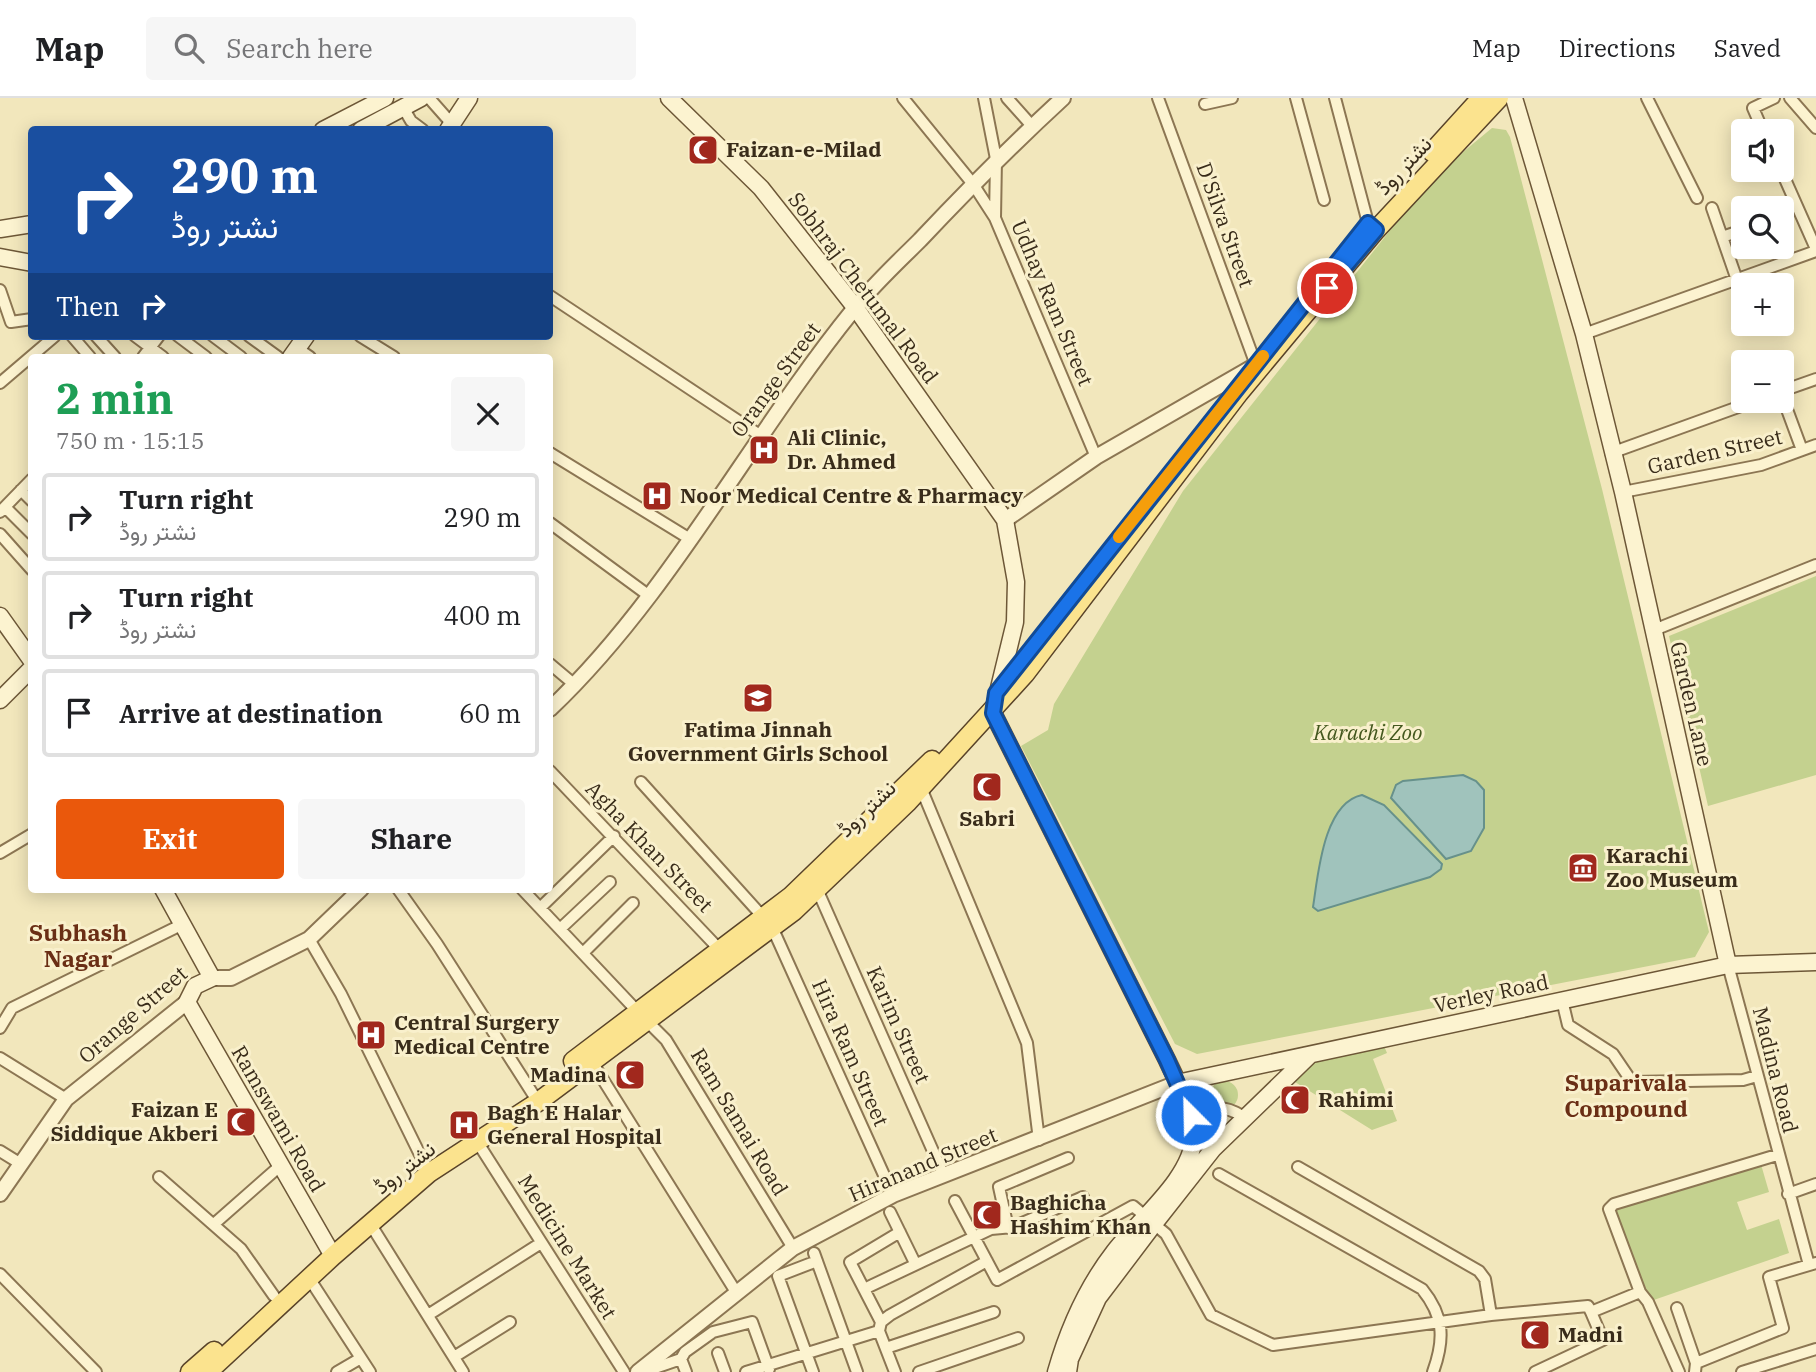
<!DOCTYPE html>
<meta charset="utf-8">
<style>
body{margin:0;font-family:"IBM Plex Serif",Vazirmatn,serif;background:#f6f6f6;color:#202124;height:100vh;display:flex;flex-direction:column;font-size:26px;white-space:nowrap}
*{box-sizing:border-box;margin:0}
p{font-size:23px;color:#757577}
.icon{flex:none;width:38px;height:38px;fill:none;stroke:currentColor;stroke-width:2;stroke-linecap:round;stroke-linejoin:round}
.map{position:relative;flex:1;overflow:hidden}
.details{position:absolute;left:28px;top:256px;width:525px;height:539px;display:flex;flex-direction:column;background:#fff;border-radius:7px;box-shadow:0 4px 18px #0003}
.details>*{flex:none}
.banner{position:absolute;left:28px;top:28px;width:525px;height:214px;border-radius:7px;box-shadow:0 4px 18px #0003;background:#1a4fa0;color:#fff;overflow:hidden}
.controls{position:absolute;left:1731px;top:21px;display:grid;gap:14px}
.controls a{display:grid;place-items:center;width:63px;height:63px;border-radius:7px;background:#fff;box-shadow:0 4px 18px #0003;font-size:35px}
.pin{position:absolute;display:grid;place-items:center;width:60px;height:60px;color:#fff;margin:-30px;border:4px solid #fff;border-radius:50%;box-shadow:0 2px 7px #0007}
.me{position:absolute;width:77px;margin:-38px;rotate:337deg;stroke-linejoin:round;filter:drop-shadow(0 0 5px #0008)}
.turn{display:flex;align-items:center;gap:24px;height:147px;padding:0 28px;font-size:32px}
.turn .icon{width:91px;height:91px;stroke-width:2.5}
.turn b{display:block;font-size:49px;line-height:60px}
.then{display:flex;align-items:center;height:66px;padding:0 28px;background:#0003;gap:14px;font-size:26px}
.round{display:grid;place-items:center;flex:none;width:74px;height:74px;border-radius:7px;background:#f6f6f6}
.headline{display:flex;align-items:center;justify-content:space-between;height:119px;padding:0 28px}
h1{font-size:42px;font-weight:700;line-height:52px;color:#1e9e55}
.cta{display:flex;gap:14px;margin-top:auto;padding:14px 28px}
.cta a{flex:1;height:80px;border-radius:7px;background:#ea580c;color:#fff;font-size:28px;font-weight:700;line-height:80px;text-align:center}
.cta a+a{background:#f6f6f6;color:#202124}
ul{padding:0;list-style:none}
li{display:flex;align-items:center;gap:21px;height:88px;margin:0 14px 10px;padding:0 14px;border:4px solid #e0e0e0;border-radius:7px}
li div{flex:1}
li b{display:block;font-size:26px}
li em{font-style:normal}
header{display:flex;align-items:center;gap:42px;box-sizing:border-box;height:98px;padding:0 35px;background:#fff;border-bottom:2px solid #e0e0e0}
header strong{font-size:33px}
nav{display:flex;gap:38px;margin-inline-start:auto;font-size:24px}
.search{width:490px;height:63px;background:#f6f6f6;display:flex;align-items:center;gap:18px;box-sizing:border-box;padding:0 24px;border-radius:7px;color:#757577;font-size:26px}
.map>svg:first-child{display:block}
.green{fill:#c4d18f}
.water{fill:#a0c3bc;stroke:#67918b;stroke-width:2}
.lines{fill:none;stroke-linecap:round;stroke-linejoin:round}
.minor-casing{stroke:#8c7653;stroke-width:14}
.tertiary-casing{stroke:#8c7653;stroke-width:18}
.secondary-casing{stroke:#6d5737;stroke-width:19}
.primary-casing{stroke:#594329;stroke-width:21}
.minor{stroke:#fcf3d0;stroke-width:10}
.tertiary{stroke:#fcf3d0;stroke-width:14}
.secondary{stroke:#fcf3d0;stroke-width:16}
.primary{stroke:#fbe38e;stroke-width:18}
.route-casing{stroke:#114b97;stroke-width:18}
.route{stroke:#1a73e8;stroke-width:12}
.slow{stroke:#f59e0b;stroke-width:12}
.labels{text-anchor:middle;stroke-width:6;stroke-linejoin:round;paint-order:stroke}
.poi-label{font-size:21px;font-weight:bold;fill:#392c1a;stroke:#f9f0cc;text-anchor:start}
.street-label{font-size:21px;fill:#392c1a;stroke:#f9f0cc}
.park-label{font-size:21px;font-style:italic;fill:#44581e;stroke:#f9f0cc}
.neighbourhood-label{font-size:23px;font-weight:bold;fill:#6a2e15;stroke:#f9f0cc}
</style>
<header>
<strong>Map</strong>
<div class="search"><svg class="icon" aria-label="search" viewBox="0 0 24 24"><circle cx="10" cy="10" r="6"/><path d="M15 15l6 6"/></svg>Search here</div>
<nav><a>Map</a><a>Directions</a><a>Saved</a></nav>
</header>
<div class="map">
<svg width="1816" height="1274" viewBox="0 0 1816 1274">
<rect width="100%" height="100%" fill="#f2e7bc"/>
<!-- green -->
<path class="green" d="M1492,30L1506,32L1510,39L1602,391L1709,834L1695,859L1197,956L1175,946L1021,648L1048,632L1054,606L1183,393L1411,106L1451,64Z
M1816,478V677L1708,708L1669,538Z
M1381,941L1387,955L1373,961L1397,1023L1372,1032L1287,979L1311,955Z
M1210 997a14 14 0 1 1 28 0a14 14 0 1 1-28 0Z
M1760,1063L1769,1094L1737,1104L1747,1132L1779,1121L1789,1155L1648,1204L1613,1113Z"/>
<!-- water -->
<path class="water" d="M1463,677L1476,683L1484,692V730L1471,753L1446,761L1391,700L1396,687L1403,683Z
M1362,697L1384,707L1442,766L1441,771L1430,779L1318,813L1313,809C1318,778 1323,705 1362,697Z"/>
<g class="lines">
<!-- minor casing -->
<g class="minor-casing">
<path id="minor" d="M429,0L452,26
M903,0L973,86L995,120
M984,0L996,61L995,120L1096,359
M1007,0L1032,28
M1158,0L1256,267
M1296,0L1324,102
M1335,0L1368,125L1376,132
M1647,0L1697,100
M1790,0L1816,30
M1205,6L1232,0
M404,11L411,23L423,32
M1763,33L1753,10L1774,0
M1781,72L1816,151
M1712,110L1737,182
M1722,139L1743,132
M0,192L11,224L32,221
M550,198L761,338
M1584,236L1816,153
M72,238L90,259
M96,238L115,259
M135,238L163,259
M178,238L206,259
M213,238L241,259
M249,238L278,259
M360,238L394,259
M297,250L310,259
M143,259L159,238
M0,285L55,238
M1782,293L1816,281
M1782,298L1802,352
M550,355L690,441
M1611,355L1755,303
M21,392L32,403
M1623,394L1761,367L1816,347
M5,409L32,436
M0,414L32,381
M550,425L648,497
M0,436L32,472
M1654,532L1816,467
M550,566L575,587
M550,673L720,852
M641,684L763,819
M921,690L1027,945L1039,1042
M0,755L32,736
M398,791L437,846L538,1004
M522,791L638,914
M817,791L944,1078
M540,810L614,738
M772,829L893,1097
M560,831L610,784
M309,841L341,896L429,1075
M583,855L633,805
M1728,867L1809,1167
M1562,902L1568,927L1613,956L1632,984L1743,982L1757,978
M647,923L666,942L793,1150
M0,930L12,910L183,826
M0,960L66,1001
M592,964L736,1194
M1191,1017C1209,1006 1227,1008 1244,1019
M478,1045L624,1274
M0,1053L21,1066
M1298,1069L1479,1173L1485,1181L1491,1217
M1219,1076L1422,1191C1444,1218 1445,1241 1433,1274
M159,1079L241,1151L274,1198
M1788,1096L1816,1086
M955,1103L997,1182L1133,1108L1145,1118
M890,1114L915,1165
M214,1126L281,1067
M1154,1126L1166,1136L1211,1217L1273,1247L1491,1217L1588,1208L1591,1214
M371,1127L463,1274
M1008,1130L999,1089L1068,1060
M814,1155L857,1274
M0,1176L96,1274
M309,1180L370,1274
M864,1191L991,1131L1013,1129L1083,1099
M1677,1210L1696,1265
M428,1217L541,1145
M881,1224L850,1164L900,1134
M879,1233L881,1224L890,1217L987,1163
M886,1250L994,1214
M718,1255L725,1274
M454,1259L510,1224
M681,1261L686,1274
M646,1273L681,1261L685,1254L713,1234L752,1224L769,1271
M337,1274L361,1260
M746,1274L879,1233L895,1274
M813,1274L778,1178L817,1163
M919,1274L1018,1240
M1535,1274L1603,1242L1591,1214L1640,1194
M1679,1274L1648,1204L1640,1194L1609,1111L1614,1106L1777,1057
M1695,1274L1696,1265L1783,1230L1769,1179L1816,1165
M1742,1274L1816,1251"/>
</g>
<!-- tertiary casing -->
<g class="tertiary-casing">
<path id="tertiary" d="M1005,422L1096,359L1256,267
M550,611C670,497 750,339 854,211C874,186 898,164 920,142C966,93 1013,46 1063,0
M212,880H231L309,841L361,791
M0,1096L66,1001L187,904
M638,1274L793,1150L893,1097L1177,985"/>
</g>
<!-- secondary casing -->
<g class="secondary-casing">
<path id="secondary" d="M669,0L761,90L855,209L1005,422L1016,484L1015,524L993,615L1167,962C1177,984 1194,1012 1194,1037C1193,1080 1138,1122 1114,1154C1087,1189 1068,1232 1056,1274
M1514,0L1584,236L1623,394L1728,867
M323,32L385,0
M361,32L421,0
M448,32L469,0
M0,131L32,126
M0,159L32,165
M291,259L306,238
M0,518L32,563
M0,602L32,570
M163,791L212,880L195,888L187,904L333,1158
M1177,985L1728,867L1816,864
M1068,1274L1070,1261L1098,1200L1154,1126L1213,1051L1310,957"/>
</g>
<!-- primary casing -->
<g class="primary-casing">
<path id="primary" d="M1432,54L1481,0
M573,963L791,798L932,662
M190,1274L214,1253
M208,1274L333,1158L429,1075L538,1004L794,813L908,704L1025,576L1239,295L1294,229L1376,132L1499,0"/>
</g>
<!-- minor -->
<use href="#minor" class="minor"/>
<!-- tertiary -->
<use href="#tertiary" class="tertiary"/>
<!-- secondary -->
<use href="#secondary" class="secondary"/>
<!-- primary -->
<use href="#primary" class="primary"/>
</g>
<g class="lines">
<!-- route casing -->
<g class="route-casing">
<path id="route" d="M1191,1017L1167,962L993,615L996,595L1368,125L1376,132L1327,190"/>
</g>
<!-- route -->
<use href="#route" class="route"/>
<!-- slow -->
<path class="slow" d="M1119,439L1263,258"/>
</g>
<!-- icons -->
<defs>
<g id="mosque-square" transform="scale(1.575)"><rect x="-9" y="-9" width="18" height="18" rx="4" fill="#a1281d" stroke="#f9f0cc"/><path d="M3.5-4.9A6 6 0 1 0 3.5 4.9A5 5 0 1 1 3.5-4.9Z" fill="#fff"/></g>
<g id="hospital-square" transform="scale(1.575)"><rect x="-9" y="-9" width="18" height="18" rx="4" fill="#a1281d" stroke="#f9f0cc"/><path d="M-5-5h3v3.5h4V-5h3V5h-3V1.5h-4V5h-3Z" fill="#fff"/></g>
<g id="university-square" transform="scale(1.575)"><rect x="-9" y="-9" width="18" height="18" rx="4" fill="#a1281d" stroke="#f9f0cc"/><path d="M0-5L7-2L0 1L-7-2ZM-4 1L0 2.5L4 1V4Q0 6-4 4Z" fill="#fff"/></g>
<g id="museum-square" transform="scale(1.575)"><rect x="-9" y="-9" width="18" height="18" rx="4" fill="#a1281d" stroke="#f9f0cc"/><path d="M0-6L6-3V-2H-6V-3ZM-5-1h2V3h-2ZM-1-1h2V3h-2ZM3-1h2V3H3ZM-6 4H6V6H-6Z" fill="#fff"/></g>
</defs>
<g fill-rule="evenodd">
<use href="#mosque-square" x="703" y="52"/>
<use href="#hospital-square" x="764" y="352"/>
<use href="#hospital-square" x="657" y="398"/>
<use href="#university-square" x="758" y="600"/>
<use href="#mosque-square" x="987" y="689"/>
<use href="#museum-square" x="1583" y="770"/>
<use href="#hospital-square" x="371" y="937"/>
<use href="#mosque-square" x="630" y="977"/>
<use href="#mosque-square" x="1295" y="1002"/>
<use href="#mosque-square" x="241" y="1024"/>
<use href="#hospital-square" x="464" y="1027"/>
<use href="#mosque-square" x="987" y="1117"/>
<use href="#mosque-square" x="1535" y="1237"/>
</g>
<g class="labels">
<!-- poi labels -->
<g class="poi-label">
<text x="726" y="59">Faizan-e-Milad</text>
<text x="787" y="347">Ali Clinic,<tspan x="787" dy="24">Dr. Ahmed</tspan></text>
<text x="680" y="405">Noor Medical Centre &amp; Pharmacy</text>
<text x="758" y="639" text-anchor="middle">Fatima Jinnah<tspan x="758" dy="24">Government Girls School</tspan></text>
<text x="987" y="728" text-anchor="middle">Sabri</text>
<text x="1606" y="765">Karachi<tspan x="1606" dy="24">Zoo Museum</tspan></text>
<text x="394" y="932">Central Surgery<tspan x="394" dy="24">Medical Centre</tspan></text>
<text x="607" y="984" text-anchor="end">Madina</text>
<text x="1318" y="1009">Rahimi</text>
<text x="218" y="1019" text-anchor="end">Faizan E<tspan x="218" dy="24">Siddique Akberi</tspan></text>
<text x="487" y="1022">Bagh E Halar<tspan x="487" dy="24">General Hospital</tspan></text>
<text x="1010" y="1112">Baghicha<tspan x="1010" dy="24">Hashim Khan</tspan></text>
<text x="1558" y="1244">Madni</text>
</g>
<!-- street labels -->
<g class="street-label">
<text transform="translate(1404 68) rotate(-47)" y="7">نشتر روڈ</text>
<text transform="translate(1225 127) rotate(70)" y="7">D'Silva Street</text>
<text transform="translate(863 190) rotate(53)" y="7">Sobhraj Chetumal Road</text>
<text transform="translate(1052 205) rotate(67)" y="7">Udhay Ram Street</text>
<text transform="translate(776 282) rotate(-54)" y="7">Orange Street</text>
<text transform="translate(1715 354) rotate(-13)" y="7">Garden Street</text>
<text transform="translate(1691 606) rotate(77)" y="7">Garden Lane</text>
<text transform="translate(867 711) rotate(-44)" y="7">نشتر روڈ</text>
<text transform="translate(649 749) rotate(46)" y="7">Agha Khan Street</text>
<text transform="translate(1491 896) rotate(-12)" y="7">Verley Road</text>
<text transform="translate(133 917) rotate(-41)" y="7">Orange Street</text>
<text transform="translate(898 927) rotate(66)" y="7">Karim Street</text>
<text transform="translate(850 955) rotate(66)" y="7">Hira Ram Street</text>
<text transform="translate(1775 972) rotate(76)" y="7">Madina Road</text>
<text transform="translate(278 1021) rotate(60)" y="7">Ramswami Road</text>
<text transform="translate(739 1024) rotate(59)" y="7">Ram Samai Road</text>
<text transform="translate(923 1067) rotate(-23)" y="7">Hiranand Street</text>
<text transform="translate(405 1070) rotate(-38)" y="7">نشتر روڈ</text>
<text transform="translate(567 1149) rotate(58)" y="7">Medicine Market</text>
</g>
<!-- park labels -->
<g class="park-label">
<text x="1368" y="642">Karachi Zoo</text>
</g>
<!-- neighbourhood labels -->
<g class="neighbourhood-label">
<text x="78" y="843">Subhash<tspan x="78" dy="26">Nagar</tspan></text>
<text x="1626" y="993">Suparivala<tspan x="1626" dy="26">Compound</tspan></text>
</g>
</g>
</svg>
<div class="controls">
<a><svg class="icon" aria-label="sound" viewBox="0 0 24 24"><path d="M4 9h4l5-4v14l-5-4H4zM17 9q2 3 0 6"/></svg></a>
<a><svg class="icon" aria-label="search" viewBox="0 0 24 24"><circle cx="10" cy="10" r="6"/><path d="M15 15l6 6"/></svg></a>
<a>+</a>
<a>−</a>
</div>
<div class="pin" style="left:1327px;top:190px;background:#d93025"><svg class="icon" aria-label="arrive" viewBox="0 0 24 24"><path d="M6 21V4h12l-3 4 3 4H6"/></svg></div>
<svg class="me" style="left:1191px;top:1017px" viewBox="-20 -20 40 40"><circle r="17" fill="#1a73e8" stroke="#fff" stroke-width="3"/><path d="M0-11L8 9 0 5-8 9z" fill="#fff"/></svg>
<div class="banner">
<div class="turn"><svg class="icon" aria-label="right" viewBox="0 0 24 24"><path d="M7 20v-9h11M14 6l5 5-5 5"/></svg><div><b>290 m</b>نشتر روڈ</div></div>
<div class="then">Then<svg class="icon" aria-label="right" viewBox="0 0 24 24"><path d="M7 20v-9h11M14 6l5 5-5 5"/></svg></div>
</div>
<section class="details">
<div class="headline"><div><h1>2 min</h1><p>750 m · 15:15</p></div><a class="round"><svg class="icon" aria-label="close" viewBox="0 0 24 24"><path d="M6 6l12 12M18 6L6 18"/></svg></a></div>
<ul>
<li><svg class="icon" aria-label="right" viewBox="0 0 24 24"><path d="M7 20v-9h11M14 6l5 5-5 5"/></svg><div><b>Turn right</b><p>نشتر روڈ</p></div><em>290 m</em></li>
<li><svg class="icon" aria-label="right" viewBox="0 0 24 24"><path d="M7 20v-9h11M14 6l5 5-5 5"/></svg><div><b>Turn right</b><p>نشتر روڈ</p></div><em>400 m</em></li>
<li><svg class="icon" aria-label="arrive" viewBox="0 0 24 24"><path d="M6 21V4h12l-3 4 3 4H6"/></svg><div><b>Arrive at destination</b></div><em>60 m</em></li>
</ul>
<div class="cta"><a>Exit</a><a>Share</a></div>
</section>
</div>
